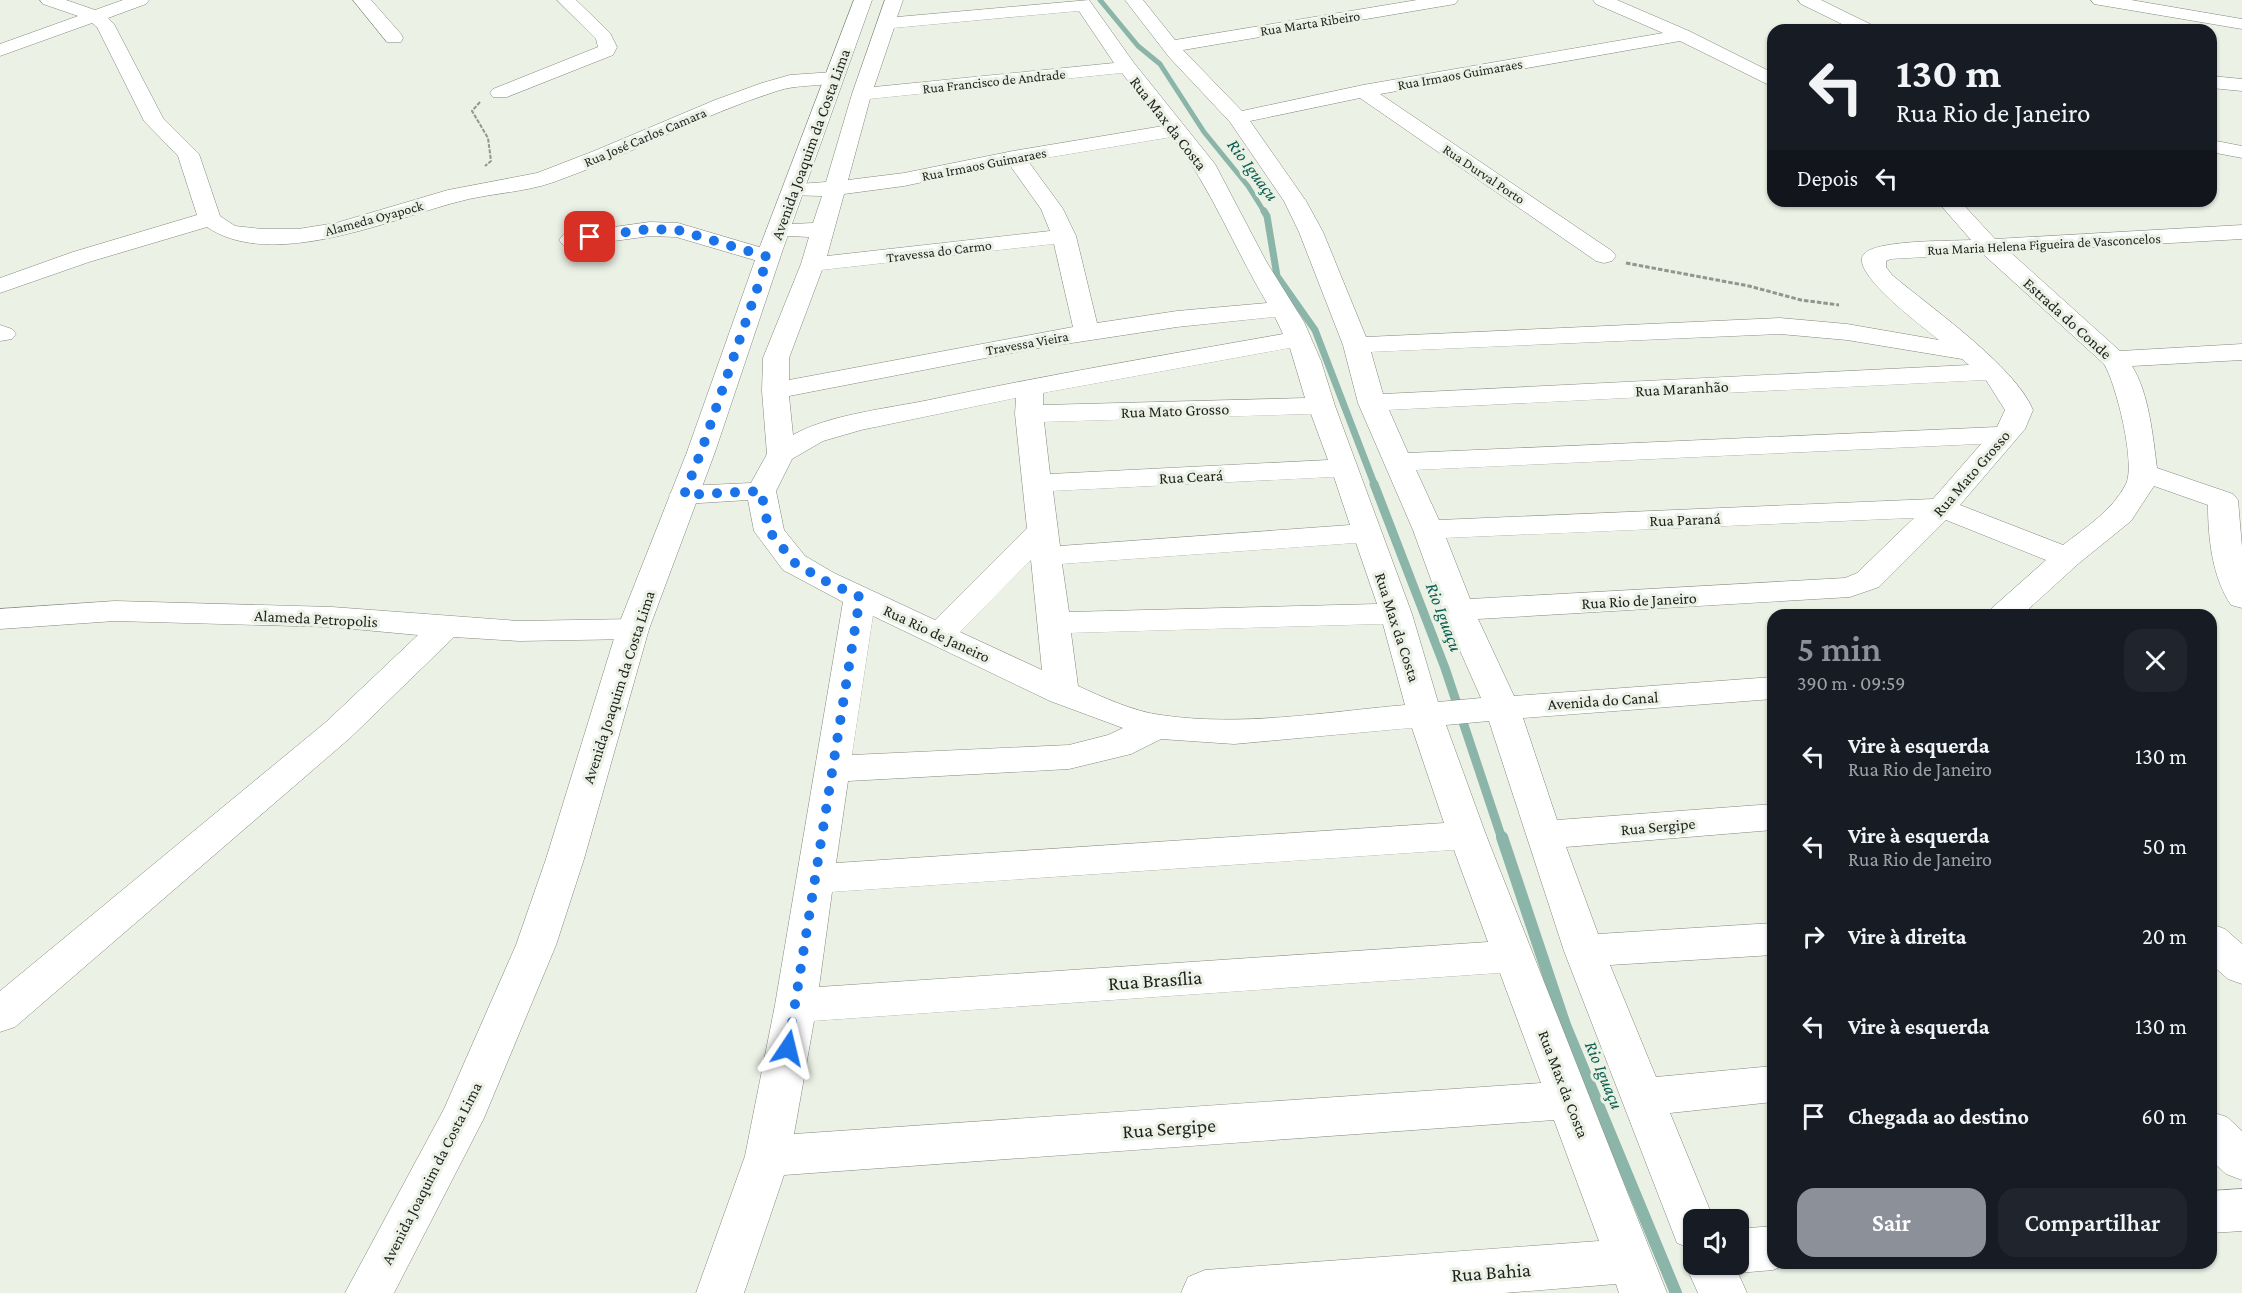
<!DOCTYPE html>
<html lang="pt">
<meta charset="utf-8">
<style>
body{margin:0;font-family:"Crimson Pro",serif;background:#20242c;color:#f1f3f6;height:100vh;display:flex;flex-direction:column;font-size:22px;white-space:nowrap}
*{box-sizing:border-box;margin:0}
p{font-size:20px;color:#9ea1a6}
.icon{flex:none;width:33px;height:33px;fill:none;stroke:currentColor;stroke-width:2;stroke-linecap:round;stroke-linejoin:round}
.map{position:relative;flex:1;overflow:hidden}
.sheet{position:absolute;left:1767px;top:609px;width:450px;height:660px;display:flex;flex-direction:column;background:#171b24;border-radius:18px;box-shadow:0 2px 4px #0004}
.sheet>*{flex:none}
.top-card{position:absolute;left:1767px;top:24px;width:450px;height:183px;border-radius:18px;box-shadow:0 2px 4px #0004;background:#171b24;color:#f1f3f6;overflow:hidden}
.fabs{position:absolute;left:1683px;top:1209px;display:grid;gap:12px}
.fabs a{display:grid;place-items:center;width:66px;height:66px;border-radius:12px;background:#171b24;box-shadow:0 2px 4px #0004;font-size:30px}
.pin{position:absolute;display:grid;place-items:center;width:51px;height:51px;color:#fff;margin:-26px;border-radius:12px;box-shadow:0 3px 9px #0006}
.me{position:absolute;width:66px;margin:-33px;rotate:10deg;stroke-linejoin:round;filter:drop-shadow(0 0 4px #0008)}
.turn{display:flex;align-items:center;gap:21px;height:126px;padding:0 30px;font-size:27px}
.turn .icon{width:78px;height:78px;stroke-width:2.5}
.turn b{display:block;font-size:42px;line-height:51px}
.then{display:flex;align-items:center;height:57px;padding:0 30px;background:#0003;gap:12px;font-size:22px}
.round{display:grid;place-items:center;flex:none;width:63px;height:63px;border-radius:18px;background:#20242c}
.head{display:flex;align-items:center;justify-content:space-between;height:102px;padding:0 30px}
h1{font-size:36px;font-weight:600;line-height:45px;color:#8c9099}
.button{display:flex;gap:12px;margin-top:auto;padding:12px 30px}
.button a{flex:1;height:69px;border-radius:18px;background:#8c9099;color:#fff;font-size:24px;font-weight:600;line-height:69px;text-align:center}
.button a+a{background:#20242c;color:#f1f3f6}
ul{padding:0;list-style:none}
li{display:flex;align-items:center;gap:18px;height:90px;padding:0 30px}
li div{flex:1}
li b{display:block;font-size:22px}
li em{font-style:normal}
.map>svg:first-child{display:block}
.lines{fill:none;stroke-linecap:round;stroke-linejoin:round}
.stream-far3{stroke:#8cb5aa;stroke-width:5}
.stream-far2{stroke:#8cb5aa;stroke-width:7}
.stream-far1{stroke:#8cb5aa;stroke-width:9}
.stream{stroke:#8cb5aa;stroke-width:12}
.minor-casing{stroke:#83887d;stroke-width:1}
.major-casing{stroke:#83887d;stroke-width:1}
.path-far1{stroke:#92968e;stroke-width:2;stroke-dasharray:4 1.5;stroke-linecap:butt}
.path{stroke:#92968e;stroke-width:3;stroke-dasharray:4.5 2;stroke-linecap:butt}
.minor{fill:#fff;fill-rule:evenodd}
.major{fill:#fff;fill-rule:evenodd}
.route{stroke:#1a73e8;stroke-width:10;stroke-dasharray:0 18}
.labels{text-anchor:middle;stroke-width:6;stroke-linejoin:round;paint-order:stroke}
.far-street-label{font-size:14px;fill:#1f211d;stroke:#ebf1e5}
.street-label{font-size:16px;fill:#1f211d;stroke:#ebf1e5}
.water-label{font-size:18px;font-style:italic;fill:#085d4f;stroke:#ebf1e5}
.near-street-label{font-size:20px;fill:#1f211d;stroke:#ebf1e5}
</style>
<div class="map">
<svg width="2242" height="1293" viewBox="0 0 2242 1293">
<rect width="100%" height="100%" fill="#ebf1e5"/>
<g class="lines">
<!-- stream-far3 -->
<path class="stream-far3" d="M1100,0L1138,46L1160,64L1204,132L1248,186L1265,213"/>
<!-- stream-far2 -->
<path class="stream-far2" d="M1264,211L1267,216L1277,276L1315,330L1375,486"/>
<!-- stream-far1 -->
<path class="stream-far1" d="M1374,484L1445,668L1502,839"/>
<!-- stream -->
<path class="stream" d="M1502,837L1565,1025L1676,1293"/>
<!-- minor casing -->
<g class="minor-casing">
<path id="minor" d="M40,0H66L95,10L123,0H149L146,4L108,18L114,24L163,118L199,154L220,216L235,226L262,229H298L336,223L448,190L537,173L594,151L715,100L762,83L790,75L833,72L840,74L843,78L840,82C819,87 798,84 777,91C701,115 630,155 554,182C523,193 489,193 457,202C389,220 271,271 207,227L89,262L0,293V278L73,252L197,215L178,156L144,121L97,27L92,23L0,56V44L78,16L43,4Z
M353,0H371L401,34L403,38L401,42H387Z
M557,0H576L610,33L617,47L613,55L507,97H493L490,93L493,89L598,47L596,39Z
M885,0H903L897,17L1089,0L1134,63L1215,164L1266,261L1304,322L1321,361L1335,406L1412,614L1438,702L1481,698L1442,610L1413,530L1358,403L1343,345L1299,232L1284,201L1230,122L1169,57L1125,0H1143L1175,40L1417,0H1458L1455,4L1449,5L1183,50L1242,111L1363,85L1663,33L1596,4L1593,0H1617L1689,31L1773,73V87L1680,41L1380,94L1612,251L1616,256L1612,261L1604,263L1596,261L1360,98L1250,121L1306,201L1323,232L1366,337L1780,318L1847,324L1939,340C1926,329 1845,270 1865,253C1879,240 1950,241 1971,240L1937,201H1960L1995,239L2242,225V239L2010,252L2120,351L2242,344V360L2132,366C2149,393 2153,437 2157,468L2233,494L2238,500L2242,547V608L2231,605C2212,577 2208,537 2208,505L2154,486L2131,521L2078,564L2022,615H1987L1992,608L2046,560L1946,520L1879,587L1850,597L1478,619L1514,696L1773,677V699L1523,718L1557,820L1773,804V830L1566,847L1598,934L1773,923V955L1610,965L1656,1077L1773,1066V1102L1670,1113L1714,1220H1694V1264H1738V1229L1773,1226V1263H1790L1773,1270L1738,1273L1747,1293H1698L1685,1264L1692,1249L1677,1243L1564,951L1489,721L1446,725L1486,835L1667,1293H1619L1616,1284L1504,1293H1181L1188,1277L1205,1270L1599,1241L1554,1120L784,1175L744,1293H696L745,1156L775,1005L843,602L783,570L754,531L748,500L684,504L674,501L669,495L674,489L684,486L751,483L767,454L762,391L763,358L801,264L809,237L770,235L766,230L770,225L813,223L822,196L785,195L782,190L785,185L826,182L852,94ZM1079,11L1114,63L874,87L894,28ZM1122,73L1163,126L1013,151L904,173L848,180L870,99ZM1172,137C1211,187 1234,248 1267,303L1177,311L1097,323L1076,236L1063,209L1028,161ZM1009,164L1041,209L1050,231L827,256L844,194L904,186ZM1054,244L1073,327L789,380V358L822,270ZM1983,254L2104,364C2116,383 2136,464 2126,484C2112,511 2086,527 2063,545L1960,505L2025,429L2033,410C2015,366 1930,307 1892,275L1886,267V261L1891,259ZM1275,317L1283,334C1165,355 1047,375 929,400C890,408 827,415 793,435L789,396L1032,349L1177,327ZM1780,334L1847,340L1962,359L1969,365L1383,394L1371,352ZM1290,348L1305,398L1043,405V393ZM1986,380L2005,410L1997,427L1408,453L1389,410ZM1016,398L1015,414L1027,528L935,620L834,573L805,556L784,530L776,491L792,459L823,441L861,430ZM1311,414L1328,460L1050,474L1044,422ZM1981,444L1933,499L1439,520L1416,470ZM1334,477L1350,525L1060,546L1053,491ZM1914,518L1857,573L1845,578L1470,599L1446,538ZM1356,543L1377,604L1069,612L1062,564ZM1031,560L1042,670L960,632ZM873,616L1050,701L1123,728L1108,735L1069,745L852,755ZM1383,624L1405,705C1325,712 1241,727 1161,715C1135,712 1102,697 1078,686L1071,633ZM1412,728L1444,823L836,863L848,781L1069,769L1131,754L1161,739L1234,744ZM1454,850L1488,942L819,987L832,892ZM1500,973L1541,1083L794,1134L814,1021Z
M1798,0H1821L1874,26L1877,30H1854L1801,4Z
M2091,0H2131L2242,19V29L2100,5L2094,4Z
M2211,76L2242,79V91L2211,88Z
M2211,140L2242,146V158L2211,152Z
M650,222L678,223L776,252L780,257L776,262L768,264L676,237L650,236L571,247L563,245L559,240L563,235L571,233Z
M0,325L12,329L16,334L12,339L0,341Z
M115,601L332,607L519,621L633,619L645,622L649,629L645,636L633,639L519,641L454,637L350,738L15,1027L0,1032V991L326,722L418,635L332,627L115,621L0,629V609Z
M2211,924L2225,929L2242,944V984L2228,979L2211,964Z
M2211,1112L2227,1117L2242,1131V1180L2226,1174L2211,1160Z
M2242,1189V1231L2211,1233V1191Z"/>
</g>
<!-- major casing -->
<g class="major-casing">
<path id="major" d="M854,0H872L783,249L715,452L649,629L584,859L556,945L484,1118L394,1293H345L444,1109L516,945L546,859L617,629L687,452L759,249Z"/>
</g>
<!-- path-far1 -->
<path class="path-far1" d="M480,102L472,111L488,138L491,161L485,166"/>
<!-- path -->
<path class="path" d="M1626,263L1749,286L1801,300L1839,305"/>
<!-- minor -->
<use href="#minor" class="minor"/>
<!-- major -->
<use href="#major" class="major"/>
</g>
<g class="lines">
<!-- route -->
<path class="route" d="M590,237L650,229L678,230L768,257L701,452L684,495L761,491L769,531L795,563L823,580L860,597L788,1048"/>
</g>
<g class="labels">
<!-- far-street labels -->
<g class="far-street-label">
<text transform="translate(1310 23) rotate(-9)" y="5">Rua Marta Ribeiro</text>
<text transform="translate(1460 74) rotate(-10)" y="5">Rua Irmaos Guimaraes</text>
<text transform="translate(994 81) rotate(-6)" y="5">Rua Francisco de Andrade</text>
<text transform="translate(645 137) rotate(-23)" y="5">Rua José Carlos Camara</text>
<text transform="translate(984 164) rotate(-11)" y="5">Rua Irmaos Guimaraes</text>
<text transform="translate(1484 174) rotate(34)" y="5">Rua Durval Porto</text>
<text transform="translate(374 218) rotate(-15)" y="5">Alameda Oyapock</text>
<text transform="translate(2044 244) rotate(-3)" y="5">Rua Maria Helena Figueira de Vasconcelos</text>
<text transform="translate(939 251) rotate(-7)" y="5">Travessa do Carmo</text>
<text transform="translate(1027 343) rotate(-10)" y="5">Travessa Vieira</text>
</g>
<!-- street labels -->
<g class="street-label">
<text transform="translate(1169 123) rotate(52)" y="6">Rua Max da Costa</text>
<text transform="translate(810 144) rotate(-70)" y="6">Avenida Joaquim da Costa Lima</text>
<text transform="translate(2068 318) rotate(42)" y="6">Estrada do Conde</text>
<text transform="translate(1682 388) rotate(-3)" y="6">Rua Maranhão</text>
<text transform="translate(1175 410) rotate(-2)" y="6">Rua Mato Grosso</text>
<text transform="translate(1971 473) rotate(-49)" y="6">Rua Mato Grosso</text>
<text transform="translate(1191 476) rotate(-3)" y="6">Rua Ceará</text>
<text transform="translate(1685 519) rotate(-2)" y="6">Rua Paraná</text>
<text transform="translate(1639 600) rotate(-3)" y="6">Rua Rio de Janeiro</text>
<text transform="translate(316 618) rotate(3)" y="6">Alameda Petropolis</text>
<text transform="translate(1398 627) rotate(72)" y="6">Rua Max da Costa</text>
<text transform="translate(937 633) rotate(25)" y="6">Rua Rio de Janeiro</text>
<text transform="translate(618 687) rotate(-72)" y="6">Avenida Joaquim da Costa Lima</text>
<text transform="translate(1603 700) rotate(-4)" y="6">Avenida do Canal</text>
<text transform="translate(1658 826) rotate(-5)" y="6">Rua Sergipe</text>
<text transform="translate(1564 1084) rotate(69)" y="6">Rua Max da Costa</text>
<text transform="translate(431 1173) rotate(-63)" y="6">Avenida Joaquim da Costa Lima</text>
</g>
<!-- water labels -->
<g class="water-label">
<text transform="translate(1253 170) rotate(53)" y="6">Rio Iguaçu</text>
<text transform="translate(1444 617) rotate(69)" y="6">Rio Iguaçu</text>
<text transform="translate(1604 1075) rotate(67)" y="6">Rio Iguaçu</text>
</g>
<!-- near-street labels -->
<g class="near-street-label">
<text transform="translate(1155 980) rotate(-4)" y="7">Rua Brasília</text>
<text transform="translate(1169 1128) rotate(-4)" y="7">Rua Sergipe</text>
<text transform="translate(1491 1272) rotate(-4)" y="7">Rua Bahia</text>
</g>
</g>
</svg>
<div class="fabs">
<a><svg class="icon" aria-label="sound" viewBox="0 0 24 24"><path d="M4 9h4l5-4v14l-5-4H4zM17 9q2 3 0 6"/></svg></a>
</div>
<div class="pin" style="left:590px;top:237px;background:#d93025"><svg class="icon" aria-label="arrive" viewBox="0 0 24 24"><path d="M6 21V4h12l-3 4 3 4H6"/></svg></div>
<svg class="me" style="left:788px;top:1048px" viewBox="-20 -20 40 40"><path d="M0-17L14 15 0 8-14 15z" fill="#1a73e8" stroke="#fff" stroke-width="4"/></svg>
<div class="top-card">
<div class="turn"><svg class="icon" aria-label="left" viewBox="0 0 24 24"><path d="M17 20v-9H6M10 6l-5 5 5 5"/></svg><div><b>130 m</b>Rua Rio de Janeiro</div></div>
<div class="then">Depois<svg class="icon" aria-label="left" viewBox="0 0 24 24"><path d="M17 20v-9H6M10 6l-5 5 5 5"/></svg></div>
</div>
<section class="sheet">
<div class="head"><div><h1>5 min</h1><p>390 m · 09:59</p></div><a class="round"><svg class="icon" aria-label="close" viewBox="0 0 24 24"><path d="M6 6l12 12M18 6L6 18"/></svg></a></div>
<ul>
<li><svg class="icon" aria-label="left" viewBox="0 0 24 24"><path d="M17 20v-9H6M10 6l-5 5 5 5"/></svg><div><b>Vire à esquerda</b><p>Rua Rio de Janeiro</p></div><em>130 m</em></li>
<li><svg class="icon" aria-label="left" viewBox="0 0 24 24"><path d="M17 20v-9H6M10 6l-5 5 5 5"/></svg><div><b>Vire à esquerda</b><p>Rua Rio de Janeiro</p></div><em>50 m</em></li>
<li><svg class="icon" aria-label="right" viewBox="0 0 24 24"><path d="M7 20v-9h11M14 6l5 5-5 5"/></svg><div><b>Vire à direita</b></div><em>20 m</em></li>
<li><svg class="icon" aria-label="left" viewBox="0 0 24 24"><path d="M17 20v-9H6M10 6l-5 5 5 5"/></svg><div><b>Vire à esquerda</b></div><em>130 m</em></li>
<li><svg class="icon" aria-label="arrive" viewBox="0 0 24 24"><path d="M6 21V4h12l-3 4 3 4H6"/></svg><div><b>Chegada ao destino</b></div><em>60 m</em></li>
</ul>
<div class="button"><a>Sair</a><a>Compartilhar</a></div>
</section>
</div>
